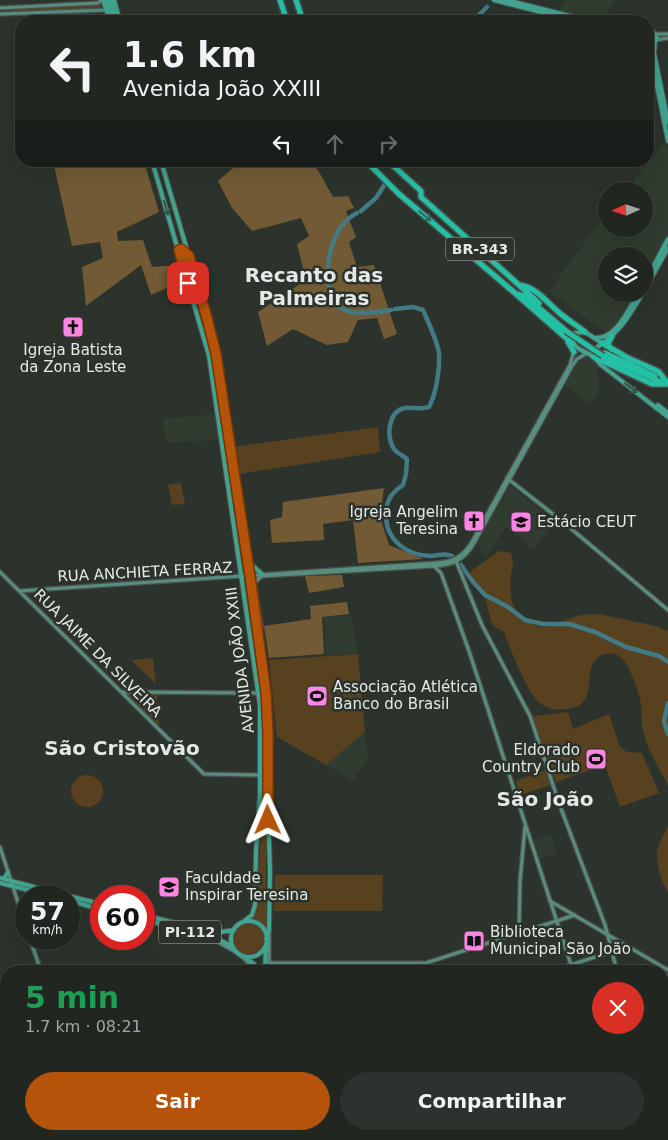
<!DOCTYPE html>
<html lang="pt">
<meta charset="utf-8">
<style>
body{margin:0;font-family:"DejaVu Sans",sans-serif;background:#2d322e;color:#f1f3f6;height:100vh;display:flex;flex-direction:column;font-size:19px;white-space:nowrap}
*{box-sizing:border-box;margin:0}
p{font-size:16px;color:#a2a5a5}
.icon{flex:none;width:28px;height:28px;fill:none;stroke:currentColor;stroke-width:2;stroke-linecap:round;stroke-linejoin:round}
.map{position:relative;flex:1;overflow:hidden}
.drawer{position:absolute;left:0px;top:965px;width:669px;height:175px;display:flex;flex-direction:column;background:#212621;border-radius:20px 20px 0 0;box-shadow:0 5px 20px #0002,0 0 0 1px #3e433f}
.drawer>*{flex:none}
.top-card{position:absolute;left:15px;top:15px;width:639px;height:152px;border-radius:20px;box-shadow:0 5px 20px #0002,0 0 0 1px #3e433f;background:#212621;color:#f1f3f6;overflow:hidden}
.needle{width:32px;rotate:267deg}
.buttons{position:absolute;left:598px;top:182px;display:grid;gap:10px}
.buttons a{display:grid;place-items:center;width:55px;height:55px;border-radius:50%;background:#212621;box-shadow:0 5px 20px #0002,0 0 0 1px #3e433f;font-size:25px}
.speed{position:absolute;left:15px;top:885px;display:flex;gap:10px;font-size:25px;font-weight:700;text-align:center}
.speed>*{display:grid;place-content:center;width:65px;height:65px;border-radius:50%;background:#212621;box-shadow:0 5px 20px #0002,0 0 0 1px #3e433f;line-height:1}
.speed small{font-size:12px;font-weight:400}
.speed .limit{border:8px solid #d22;background:#fff;color:#111}
.pin{position:absolute;display:grid;place-items:center;width:42px;height:42px;color:#fff;margin:-21px;border-radius:10px;box-shadow:0 2px 8px #0006}
.me{position:absolute;width:55px;margin:-28px;rotate:359deg;stroke-linejoin:round;filter:drop-shadow(0 0 4px #0008)}
.turn{display:flex;align-items:center;gap:18px;height:105px;padding:0 25px;font-size:22px}
.turn .icon{width:65px;height:65px;stroke-width:2.5}
.turn b{display:block;font-size:35px;line-height:42px}
.lanes{display:flex;align-items:center;height:48px;padding:0 25px;background:#0003;justify-content:center;gap:25px;direction:ltr}
.lanes .off{opacity:.35}
.round{display:grid;place-items:center;flex:none;width:52px;height:52px;border-radius:26px;background:#2d322e}
.overview{display:flex;align-items:center;justify-content:space-between;height:85px;padding:0 25px}
h1{font-size:30px;font-weight:600;line-height:38px;color:#1e9e55}
.cta{display:flex;gap:10px;margin-top:auto;padding:10px 25px}
.cta a{flex:1;height:58px;border-radius:30px;background:#b45309;color:#fff;font-size:20px;font-weight:600;line-height:58px;text-align:center}
.cta a+a{background:#2d322e;color:#f1f3f6}
.map>svg:first-child{display:block}
.built{fill:#303c30}
.green{fill:#57411e}
.forest{fill:#725a35}
.lines{fill:none;stroke-linecap:round;stroke-linejoin:round}
.river{stroke:#427a85;stroke-width:4.5}
.secondary-casing{stroke:#4a514a;stroke-width:5.5}
.primary-casing{stroke:#4a514a;stroke-width:6}
.highway-casing{stroke:#4a514a;stroke-width:8}
.secondary{stroke:#588d80;stroke-width:3}
.primary{stroke:#41a390;stroke-width:4}
.highway{stroke:#23c0a6;stroke-width:5}
.highway-bridge-casing{stroke:#4a514a;stroke-width:8;stroke-linecap:butt}
.highway-bridge{stroke:#23c0a6;stroke-width:5}
.oneway{stroke:#32554a}
.oneway2{stroke:#286b5d}
.route-casing{stroke:#753606;stroke-width:12}
.route{stroke:#b45309;stroke-width:9}
.labels{text-anchor:middle;stroke-width:5;stroke-linejoin:round;paint-order:stroke}
.shield{fill:#2c332c;stroke:#aeb2ae;stroke-width:1}
.shield-label{font-size:14px;font-weight:bold;fill:#e5e9e5}
.poi-label{font-size:15px;fill:#e5e9e5;stroke:#2c332c;text-anchor:start}
.street-label{font-size:15px;fill:#e5e9e5;stroke:#2c332c}
.district-label{font-size:20px;font-weight:bold;fill:#e5e9e5;stroke:#2c332c}
</style>
<div class="map">
<svg width="668" height="1140" viewBox="0 0 668 1140">
<rect width="100%" height="100%" fill="#2c332c"/>
<!-- built -->
<path class="built" d="M567,0H616L602,21H599L559,10Z
M666,141L668,152V233L662,250L644,279V256H606V294H635L616,326L606,332L549,291L606,213V229H644V191H624Z
M584,357L590,358L598,366L599,393L590,403L564,385L578,362Z
M215,414L218,440L167,443L163,419Z
M511,486L555,522L534,550L506,527L486,557L477,543L490,518Z
M351,616L358,654L326,655L324,617Z
M365,732L368,756L353,781L326,765Z
M550,834L556,853L538,859L533,840Z"/>
<!-- green -->
<path class="green" d="M100,4L102,6L100,8L15,12L13,10Z
M378,427L380,452L239,474L233,447Z
M181,483L185,504L172,505L168,484Z
M499,551L511,553L513,562L510,582L512,603L520,617L531,624L545,627L580,615L599,614L656,626L668,631V786C660,769 648,752 644,734C641,724 642,714 641,704C639,692 629,662 619,656C615,653 610,653 605,654C582,660 595,693 582,703C578,707 570,709 564,709C536,713 528,687 518,667C513,655 508,644 504,632L495,627L491,622L486,601L470,575L471,571Z
M358,654L365,732L326,765L277,737L269,660Z
M153,658L156,684L131,660Z
M127,694H157L159,727Z
M568,712L573,729L609,714L620,747L627,752L642,753L659,793L620,807L605,765L556,782L532,716Z
M546,770L551,785L520,795L516,781Z
M71 791a16 16 0 1 1 32 0a16 16 0 1 1-32 0Z
M262,804H266V928L259,921L251,918L254,915L257,905Z
M668,826V892C663,885 661,878 659,870C654,848 658,846 668,826Z
M275,875H383L382,911H274Z
M234 939a15 15 0 1 1 30 0a15 15 0 1 1-30 0Z"/>
<!-- forest -->
<path class="forest" d="M53,161H144L159,212L117,232L118,241L143,240L152,267L179,265L183,281L151,295L141,265L86,306L82,267L103,258L100,242L72,246Z
M241,161H307L318,170L333,197L348,196L354,208L346,211L356,237L349,242L357,267L374,265L397,334L384,339L377,318L358,320L348,342L327,345L293,329L267,346L258,312L306,280L297,244L309,236L301,218L252,231L232,208L218,181Z
M384,488L380,517L389,545L424,559L358,563L353,520L323,524L324,540L272,543L270,520L282,517L283,502Z
M342,575L344,587L309,593L305,576Z
M347,602L349,614L322,617L324,654L269,658L264,626L311,619L310,606Z
M663,1088L665,1094H668V1140H582L587,1134H662Z
M489,1134H537L538,1140H491Z"/>
<g class="lines">
<!-- river -->
<path class="river" d="M473,21L487,7
M397,163V161
M361,211L376,198L385,184
M357,213C332,226 325,261 329,288C331,296 331,302 339,307C354,317 375,312 391,310
M395,309L413,307L423,310C428,322 438,342 439,354C440,369 436,394 429,407C421,410 413,407 405,408C388,411 386,436 394,449C397,453 403,456 407,459L406,474L403,485C391,493 385,502 386,517C387,541 407,555 430,556C439,556 444,552 452,556
M461,565L473,582L485,595L508,607L525,620L543,624H569L595,632L626,647L659,656L668,662
M668,703L664,721L668,734"/>
<!-- secondary casing -->
<g class="secondary-casing">
<path id="secondary" d="M0,8L98,3L102,0
M0,14L106,10
M655,34H668
M656,40L668,38
M507,478L563,522L668,610
M456,561L482,625L530,716L560,806L605,925L617,971
M434,566L441,573L469,651L573,971
M0,572L204,774L261,775
M254,585L257,580L262,576L434,566C453,565 464,560 474,543L572,366L577,359L587,353
M19,591L436,563C453,562 463,557 472,542L570,365L574,351
M123,692L258,693
M0,847L26,927
M550,901L668,970
M519,933L520,881L525,827
M30,939L41,971
M216,941C229,948 248,957 253,971
M269,963H423
M269,971V934
M401,971L575,915
M551,971L627,947
M662,976H668
M0,1134L2,1140
M95,1134L97,1140
M98,1134L100,1140
M246,1140V1134
M262,1140V1134
M426,1140L447,1134"/>
</g>
<!-- primary casing -->
<g class="primary-casing">
<path id="primary" d="M103,0L110,21
M107,0L113,21
M111,0L117,21
M114,0L120,21
M494,0L576,21
M506,0L590,21
M648,32H653L657,38L654,44L648,45
M655,42L654,53L668,122
M648,47L651,55L668,141
M152,161L209,356L260,705V795L256,851L255,905L252,915L243,922
M161,161L207,318L216,354L250,576L266,693L268,734V804L270,872L269,931L266,938
M644,284L668,239
M644,291L668,248
M594,338C617,339 628,310 638,294
M602,343L585,332L575,333C567,347 583,350 592,356C596,358 598,362 601,365L668,417
M592,351C619,332 626,322 642,294
M656,408L658,405L668,413
M249,559L251,564L261,627L258,642L254,644L251,642
M253,566L262,574
M0,878L68,896
M4,879L8,872
M0,883L52,896
M69,896L101,904
M69,900L101,910
M144,915L214,933L234,930
M144,920C168,926 213,933 232,947
M231 939a18 18 0 1 1 36 0a18 18 0 1 1-36 0Z
M246,958L254,964L257,971
M265,971L266,946
M662,1033L668,1031
M662,1040L668,1038
M251,1140V1134
M256,1140V1134
M569,1140L573,1134
M575,1140L580,1134"/>
</g>
<!-- highway casing -->
<g class="highway-casing">
<path id="highway" d="M280,0L287,21
M296,0L303,21
M366,161L399,194L516,294L525,296L566,331
M388,161L421,191V197L539,303
M519,285C536,286 550,306 562,315C569,321 578,326 585,332
M516,294L573,344
M568,342L574,352
M602,343L628,358L653,369L659,372L668,384
M611,349L608,344L612,336
M605,353L655,376
M603,356L663,383
M594,357L652,384H668"/>
</g>
<!-- secondary -->
<use href="#secondary" class="secondary"/>
<!-- primary -->
<use href="#primary" class="primary"/>
<!-- highway -->
<use href="#highway" class="highway"/>
<!-- highway-bridge casing -->
<g class="highway-bridge-casing">
<path id="highway-bridge" d="M566,331L603,356"/>
</g>
<!-- highway-bridge -->
<use href="#highway-bridge" class="highway-bridge"/>
</g>
<!-- one-way arrows -->
<defs><path id="oneway-shaft" d="M-6 0H5M1.5-3L5.5 0L1.5 3" fill="none" stroke-width="1.6" stroke-linecap="round" stroke-linejoin="round" transform="scale(1.25)"/></defs>
<g class="oneway">
<use href="#oneway-shaft" transform="translate(166 208) rotate(73)"/>
<use href="#oneway-shaft" transform="translate(631 388) rotate(38)"/>
</g>
<use class="oneway2" href="#oneway-shaft" transform="translate(425 216) rotate(40)"/>
<g class="lines">
<!-- route casing -->
<g class="route-casing">
<path id="route" d="M188,283L179,250L181,249L189,256L207,318L216,354L250,576L266,693L268,734V820"/>
</g>
<!-- route -->
<use href="#route" class="route"/>
</g>
<!-- icons -->
<defs>
<g id="church-square" transform="scale(1.125)"><rect x="-9" y="-9" width="18" height="18" rx="4" fill="#fd86e3" stroke="#2c332c"/><path d="M-1.2-6h2.4v3.5h3.3v2.4h-3.3V6h-2.4V-.1h-3.3v-2.4h3.3Z" fill="#111"/></g>
<g id="university-square" transform="scale(1.125)"><rect x="-9" y="-9" width="18" height="18" rx="4" fill="#fd86e3" stroke="#2c332c"/><path d="M0-5L7-2L0 1L-7-2ZM-4 1L0 2.5L4 1V4Q0 6-4 4Z" fill="#111"/></g>
<g id="stadium-square" transform="scale(1.125)"><rect x="-9" y="-9" width="18" height="18" rx="4" fill="#fd86e3" stroke="#2c332c"/><path d="M0-5a6.5 5 0 1 0 0 10a6.5 5 0 1 0 0-10ZM-3.5-1.8h7v3.6h-7Z" fill="#111"/></g>
<g id="library-square" transform="scale(1.125)"><rect x="-9" y="-9" width="18" height="18" rx="4" fill="#fd86e3" stroke="#2c332c"/><path d="M-6-4Q-3-5.5-.7-3.5V5Q-3 3-6 4ZM6-4Q3-5.5 .7-3.5V5Q3 3 6 4Z" fill="#111"/></g>
</defs>
<g fill-rule="evenodd">
<use href="#church-square" x="73" y="327"/>
<use href="#church-square" x="474" y="521"/>
<use href="#university-square" x="521" y="522"/>
<use href="#stadium-square" x="317" y="696"/>
<use href="#stadium-square" x="596" y="759"/>
<use href="#university-square" x="169" y="887"/>
<use href="#library-square" x="474" y="941"/>
</g>
<g class="labels">
<!-- shield labels -->
<g class="shield">
<rect x="446" y="237.5" width="68" height="23" rx="4"/>
<rect x="159" y="920.5" width="62" height="23" rx="4"/>
</g>
<g class="shield-label">
<text x="480" y="254">BR-343</text>
<text x="190" y="937">PI-112</text>
</g>
<!-- poi labels -->
<g class="poi-label">
<text x="73" y="355" text-anchor="middle">Igreja Batista<tspan x="73" dy="17">da Zona Leste</tspan></text>
<text x="458" y="517" text-anchor="end">Igreja Angelim<tspan x="458" dy="17">Teresina</tspan></text>
<text x="537" y="527">Estácio CEUT</text>
<text x="333" y="692">Associação Atlética<tspan x="333" dy="17">Banco do Brasil</tspan></text>
<text x="580" y="755" text-anchor="end">Eldorado<tspan x="580" dy="17">Country Club</tspan></text>
<text x="185" y="883">Faculdade<tspan x="185" dy="17">Inspirar Teresina</tspan></text>
<text x="490" y="937">Biblioteca<tspan x="490" dy="17">Municipal São João</tspan></text>
</g>
<!-- street labels -->
<g class="street-label">
<text transform="translate(145 572) rotate(-3)" y="5">RUA ANCHIETA FERRAZ</text>
<text transform="translate(98 653) rotate(45)" y="5">RUA JAIME DA SILVEIRA</text>
<text transform="translate(240 660) rotate(-97)" y="5">AVENIDA JOÃO XXIII</text>
</g>
<!-- district labels -->
<g class="district-label">
<text x="314" y="282">Recanto das<tspan x="314" dy="23">Palmeiras</tspan></text>
<text x="122" y="755">São Cristovão</text>
<text x="545" y="806">São João</text>
</g>
</g>
</svg>
<div class="buttons">
<a><svg class="needle" viewBox="-14 -14 28 28"><path d="M0-13l5 13h-10z" fill="#e53935"/><path d="M0 13l5-13h-10z" fill="#a2a5a5"/></svg></a>
<a><svg class="icon" aria-label="layers" viewBox="0 0 24 24"><path d="M12 4l9 5-9 5-9-5zM3 14l9 5 9-5"/></svg></a>
</div>
<div class="speed"><div>57<small>km/h</small></div><div class="limit">60</div></div>
<div class="pin" style="left:188px;top:283px;background:#d93025"><svg class="icon" aria-label="arrive" viewBox="0 0 24 24"><path d="M6 21V4h12l-3 4 3 4H6"/></svg></div>
<svg class="me" style="left:268px;top:820px" viewBox="-20 -20 40 40"><path d="M0-17L14 15 0 8-14 15z" fill="#b45309" stroke="#fff" stroke-width="4"/></svg>
<div class="top-card">
<div class="turn"><svg class="icon" aria-label="left" viewBox="0 0 24 24"><path d="M17 20v-9H6M10 6l-5 5 5 5"/></svg><div><b>1.6 km</b>Avenida João XXIII</div></div>
<div class="lanes"><svg class="icon" aria-label="left" viewBox="0 0 24 24"><path d="M17 20v-9H6M10 6l-5 5 5 5"/></svg><svg class="icon off" aria-label="ahead" viewBox="0 0 24 24"><path d="M12 20V5M6 11l6-6 6 6"/></svg><svg class="icon off" aria-label="right" viewBox="0 0 24 24"><path d="M7 20v-9h11M14 6l5 5-5 5"/></svg></div>
</div>
<section class="drawer">
<div class="overview"><div><h1>5 min</h1><p>1.7 km · 08:21</p></div><a class="round" style="background:#d93025;color:#fff"><svg class="icon" aria-label="close" viewBox="0 0 24 24"><path d="M6 6l12 12M18 6L6 18"/></svg></a></div>
<div class="cta"><a>Sair</a><a>Compartilhar</a></div>
</section>
</div>
